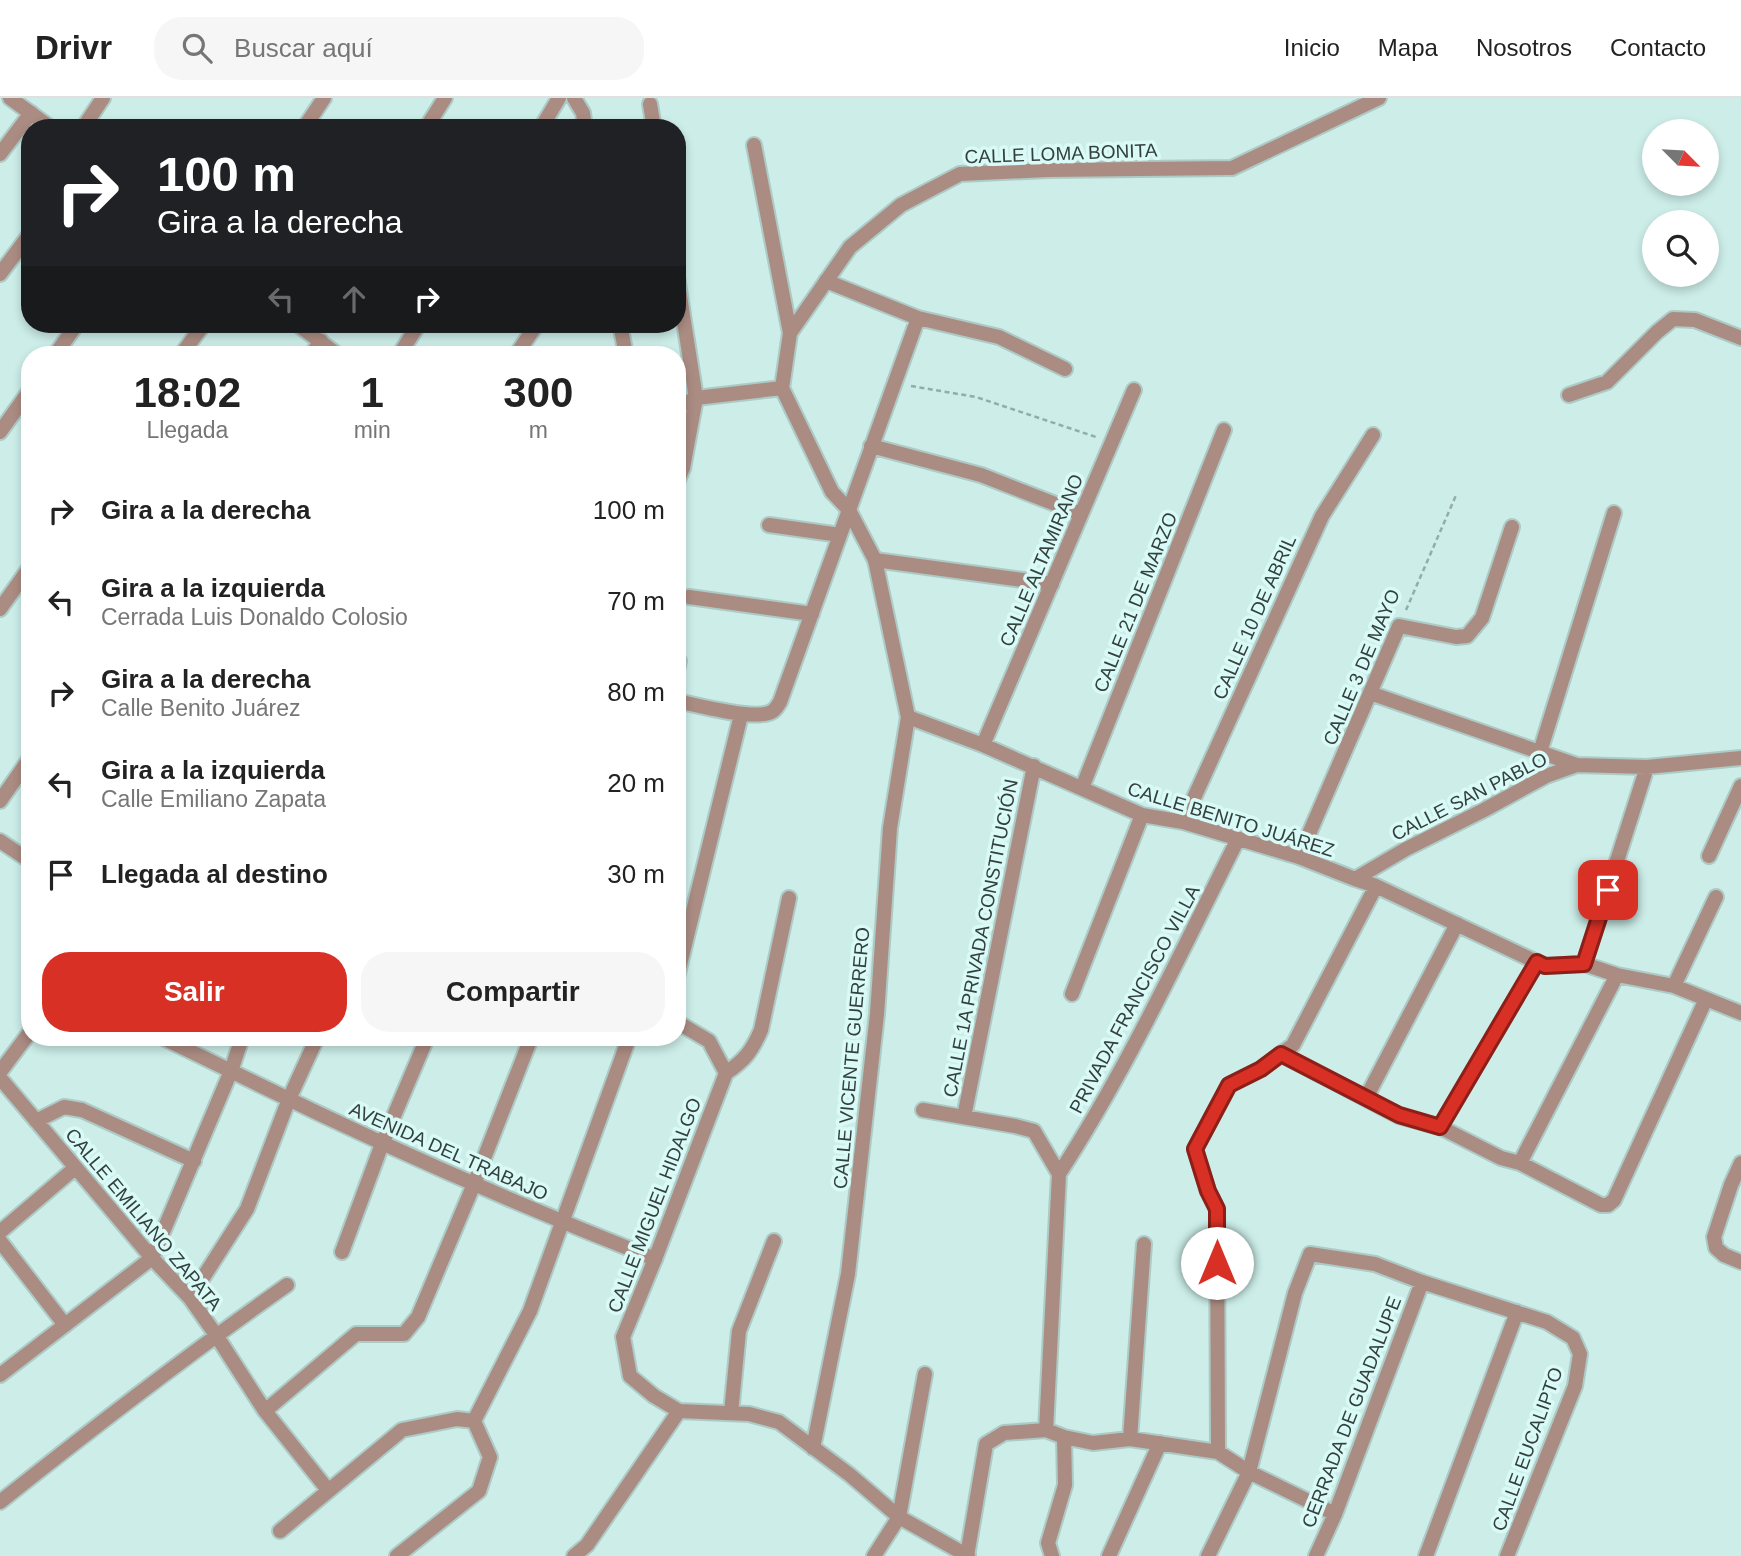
<!DOCTYPE html>
<html lang="es">
<meta charset="utf-8">
<style>
body{margin:0;font-family:Helvetica,sans-serif;background:#f6f6f6;color:#222;height:100vh;display:flex;flex-direction:column;font-size:26px;white-space:nowrap}
*{box-sizing:border-box;margin:0}
p{font-size:23px;color:#767676}
.icon{flex:none;width:38px;height:38px;fill:none;stroke:currentColor;stroke-width:2;stroke-linecap:round;stroke-linejoin:round}
.map{position:relative;flex:1;overflow:hidden}
.side{position:absolute;left:21px;top:248px;width:665px;height:700px;display:flex;flex-direction:column;background:#fff;border-radius:28px;box-shadow:0 4px 10px #0003}
.side>*{flex:none}
.guide{position:absolute;left:21px;top:21px;width:665px;height:214px;border-radius:28px;box-shadow:0 4px 10px #0003;background:#202124;color:#fff;overflow:hidden}
.needle{width:46px;rotate:114deg}
.controls{position:absolute;left:1642px;top:21px;display:grid;gap:14px}
.controls a{display:grid;place-items:center;width:77px;height:77px;border-radius:50%;background:#fff;box-shadow:0 4px 10px #0003;font-size:35px}
.pin{position:absolute;display:grid;place-items:center;width:60px;height:60px;color:#fff;margin:-30px;border-radius:14px;box-shadow:0 4px 10px #0006}
.me{position:absolute;width:77px;margin:-38px;rotate:0deg;stroke-linejoin:round;filter:drop-shadow(0 0 5px #0008)}
.turn{display:flex;align-items:center;gap:24px;height:147px;padding:0 21px;font-size:32px}
.turn .icon{width:91px;height:91px;stroke-width:2.5}
.turn b{display:block;font-size:49px;line-height:60px}
.lanes{display:flex;align-items:center;height:66px;padding:0 21px;background:#0003;justify-content:center;gap:35px;direction:ltr}
.lanes .off{opacity:.35}
.eta{display:flex;justify-content:space-evenly;align-items:center;height:119px;text-align:center}
.eta b{font-size:42px;font-weight:700;line-height:49px}
.cta{display:flex;gap:14px;margin-top:auto;padding:14px 21px}
.cta a{flex:1;height:80px;border-radius:28px;background:#d93025;color:#fff;font-size:28px;font-weight:700;line-height:80px;text-align:center}
.cta a+a{background:#f6f6f6;color:#222}
ul{padding:0;list-style:none}
li{display:flex;align-items:center;gap:21px;height:91px;padding:0 21px}
li div{flex:1}
li b{display:block;font-size:26px}
li em{font-style:normal}
header{display:flex;align-items:center;gap:42px;box-sizing:border-box;height:98px;padding:0 35px;background:#fff;border-bottom:2px solid #e0e0e0}
header strong{font-size:33px}
nav{display:flex;gap:38px;margin-inline-start:auto;font-size:24px}
.search{width:490px;height:63px;background:#f6f6f6;display:flex;align-items:center;gap:18px;box-sizing:border-box;padding:0 24px;border-radius:28px;color:#767676;font-size:26px}
.map>svg:first-child{display:block}
.lines{fill:none;stroke-linecap:round;stroke-linejoin:round}
.minor-casing{stroke:#adcac6;stroke-width:18}
.tertiary-casing{stroke:#adcac6;stroke-width:18}
.path{stroke:#93aca9;stroke-width:2.5;stroke-dasharray:5 3.5;stroke-linecap:butt}
.minor{stroke:#ab8c82;stroke-width:14}
.tertiary{stroke:#ab8c82;stroke-width:14}
.route-casing{stroke:#8d1f18;stroke-width:18}
.route{stroke:#d93025;stroke-width:12}
.labels{text-anchor:middle;stroke-width:7;stroke-linejoin:round;paint-order:stroke}
.street-label{font-size:19px;fill:#33403e;stroke:#d9faf6}
</style>
<header>
<strong>Drivr</strong>
<div class="search"><svg class="icon" aria-label="search" viewBox="0 0 24 24"><circle cx="10" cy="10" r="6"/><path d="M15 15l6 6"/></svg>Buscar aquí</div>
<nav><a>Inicio</a><a>Mapa</a><a>Nosotros</a><a>Contacto</a></nav>
</header>
<div class="map">
<svg width="1741" height="1458" viewBox="0 0 1741 1458">
<rect width="100%" height="100%" fill="#ccede8"/>
<g class="lines">
<!-- minor casing -->
<g class="minor-casing">
<path id="minor" d="M574,0L583,15L585,30
M650,6L654,30
M83,30L103,0
M304,30L324,0
M426,30L445,0
M541,30L559,0
M754,47L790,235
M0,56L31,15
M0,176L30,136
M677,179L696,300L683,370L677,384
M826,183L918,220L999,239L1065,271
M620,226L626,257
M55,257L77,226
M181,257L204,226
M311,257L321,243
M399,257L419,226
M516,257L537,226
M1569,297L1607,284L1657,234L1673,221L1695,222L1741,240
M0,334L30,292
M871,348L981,377L1081,416
M769,427L840,437
M875,462L1052,486
M689,499L812,516
M0,511L30,469
M677,572L679,563
M1370,595L1577,667
M677,603C697,607 757,624 773,613C776,611 778,607 780,604L918,220
M908,619L983,647L1142,717L1183,724L1299,759L1355,781L1376,788L1545,868L1584,866L1617,877L1674,888L1741,915
M983,647L1134,292
M1540,654L1614,415
M1082,690L1224,332
M0,703L30,660
M1183,724L1322,418L1373,337
M0,743L30,763
M1709,758L1741,688
M1299,759L1399,528L1456,539L1467,538L1482,520L1512,429
M1355,781L1406,751L1484,712L1546,678L1577,667L1647,669L1741,660
M1584,866L1647,669
M677,879L741,617
M1674,888L1716,799
M1072,896L1142,717
M677,924L709,943L726,975
M163,940L231,973
M1281,956L1399,1018L1440,1029L1501,1060L1520,1065L1601,1107H1608L1614,1102L1706,901
M0,974L30,934
M726,975C745,962 752,953 761,932L789,800
M0,980L152,1160L190,1200L216,1237L265,1313L328,1392
M1366,1000L1457,826
M923,1012L1015,1028L1034,1033L1059,1076L1046,1332L1064,1339L1093,1345L1130,1341L1218,1354L1249,1374L1335,1416
M964,1019L1034,668
M36,1023L64,1009L82,1012L194,1063
M1440,1029L1537,864
M1520,1065L1617,877
M1741,1065L1731,1087L1714,1139L1716,1150L1724,1157L1741,1164
M1059,1076C1128,970 1181,854 1238,741
M0,1134L75,1070
M0,1143L65,1227
M342,1154L382,1046L427,940
M655,1161L726,975
M190,1200L247,1111L289,1001L317,940
M265,1313L356,1236H404L418,1219L474,1086L531,940
M731,1315L739,1233L774,1143
M1130,1341L1144,1146
M1218,1354L1217,1111L1208,1093L1195,1051L1229,987L1261,971L1293,947L1376,788
M0,1404C94,1329 189,1256 287,1187
M280,1433L402,1332L457,1321L474,1323
M397,1458L479,1393L490,1359L474,1323L530,1213L629,940
M574,1458L587,1447L679,1313
M874,1458L899,1419L925,1276
M967,1458L986,1346L1004,1335L1046,1332
M1052,1458L1048,1445L1065,1387L1064,1339
M1109,1458L1160,1345
M1208,1458L1249,1374L1295,1195L1310,1156L1375,1166L1422,1184L1547,1224L1573,1240L1580,1256L1575,1288L1507,1458
M1316,1458L1335,1416L1422,1184
M1426,1458L1517,1214"/>
</g>
<!-- tertiary casing -->
<g class="tertiary-casing">
<path id="tertiary" d="M10,0L51,30
M297,226L338,257
M782,290L832,394L849,412L875,462L908,619L890,730L877,916L848,1176L813,1350
M782,290L790,235L850,149L901,107L960,76L1047,72L1232,70L1379,0
M677,309L696,300L782,290
M231,973C370,1042 511,1104 655,1161L623,1239L630,1278L654,1298L679,1313L749,1316L779,1324L850,1377L899,1419L968,1458
M0,1277L152,1160L231,973L242,940"/>
</g>
<!-- path -->
<path class="path" d="M911,288L976,299L1096,339
M1406,512L1457,395"/>
<!-- minor -->
<use href="#minor" class="minor"/>
<!-- tertiary -->
<use href="#tertiary" class="tertiary"/>
</g>
<g class="lines">
<!-- route casing -->
<g class="route-casing">
<path id="route" d="M1217,1165V1111L1208,1093L1195,1051L1229,987L1261,971L1281,956L1399,1017L1440,1029L1537,864L1545,868L1584,866L1608,792"/>
</g>
<!-- route -->
<use href="#route" class="route"/>
</g>
<g class="labels">
<!-- street labels -->
<g class="street-label">
<text transform="translate(1061 55) rotate(-2)" y="7">CALLE LOMA BONITA</text>
<text transform="translate(1041 462) rotate(-67)" y="7">CALLE ALTAMIRANO</text>
<text transform="translate(1135 504) rotate(-68)" y="7">CALLE 21 DE MARZO</text>
<text transform="translate(1254 519) rotate(-66)" y="7">CALLE 10 DE ABRIL</text>
<text transform="translate(1361 569) rotate(-67)" y="7">CALLE 3 DE MAYO</text>
<text transform="translate(1469 698) rotate(-27)" y="7">CALLE SAN PABLO</text>
<text transform="translate(1231 721) rotate(17)" y="7">CALLE BENITO JUÁREZ</text>
<text transform="translate(980 840) rotate(-79)" y="7">CALLE 1A PRIVADA CONSTITUCIÓN</text>
<text transform="translate(1134 901) rotate(-62)" y="7">PRIVADA FRANCISCO VILLA</text>
<text transform="translate(851 960) rotate(-85)" y="7">CALLE VICENTE GUERRERO</text>
<text transform="translate(449 1053) rotate(24)" y="7">AVENIDA DEL TRABAJO</text>
<text transform="translate(654 1107) rotate(-69)" y="7">CALLE MIGUEL HIDALGO</text>
<text transform="translate(144 1121) rotate(50)" y="7">CALLE EMILIANO ZAPATA</text>
<text transform="translate(1351 1314) rotate(-69)" y="7">CERRADA DE GUADALUPE</text>
<text transform="translate(1527 1351) rotate(-70)" y="7">CALLE EUCALIPTO</text>
</g>
</g>
</svg>
<div class="controls">
<a><svg class="needle" viewBox="-14 -14 28 28"><path d="M0-13l5 13h-10z" fill="#e53935"/><path d="M0 13l5-13h-10z" fill="#767676"/></svg></a>
<a><svg class="icon" aria-label="search" viewBox="0 0 24 24"><circle cx="10" cy="10" r="6"/><path d="M15 15l6 6"/></svg></a>
</div>
<div class="pin" style="left:1608px;top:792px;background:#d93025"><svg class="icon" aria-label="arrive" viewBox="0 0 24 24"><path d="M6 21V4h12l-3 4 3 4H6"/></svg></div>
<svg class="me" style="left:1217px;top:1165px" viewBox="-20 -20 40 40"><circle r="19" fill="#fff"/><path d="M0-13L10 11 0 6-10 11z" fill="#d93025"/></svg>
<div class="guide">
<div class="turn"><svg class="icon" aria-label="right" viewBox="0 0 24 24"><path d="M7 20v-9h11M14 6l5 5-5 5"/></svg><div><b>100 m</b>Gira a la derecha</div></div>
<div class="lanes"><svg class="icon off" aria-label="left" viewBox="0 0 24 24"><path d="M17 20v-9H6M10 6l-5 5 5 5"/></svg><svg class="icon off" aria-label="ahead" viewBox="0 0 24 24"><path d="M12 20V5M6 11l6-6 6 6"/></svg><svg class="icon" aria-label="right" viewBox="0 0 24 24"><path d="M7 20v-9h11M14 6l5 5-5 5"/></svg></div>
</div>
<section class="side">
<div class="eta">
<div><b>18:02</b><p>Llegada</p></div>
<div><b>1</b><p>min</p></div>
<div><b>300</b><p>m</p></div>
</div>
<ul>
<li><svg class="icon" aria-label="right" viewBox="0 0 24 24"><path d="M7 20v-9h11M14 6l5 5-5 5"/></svg><div><b>Gira a la derecha</b></div><em>100 m</em></li>
<li><svg class="icon" aria-label="left" viewBox="0 0 24 24"><path d="M17 20v-9H6M10 6l-5 5 5 5"/></svg><div><b>Gira a la izquierda</b><p>Cerrada Luis Donaldo Colosio</p></div><em>70 m</em></li>
<li><svg class="icon" aria-label="right" viewBox="0 0 24 24"><path d="M7 20v-9h11M14 6l5 5-5 5"/></svg><div><b>Gira a la derecha</b><p>Calle Benito Juárez</p></div><em>80 m</em></li>
<li><svg class="icon" aria-label="left" viewBox="0 0 24 24"><path d="M17 20v-9H6M10 6l-5 5 5 5"/></svg><div><b>Gira a la izquierda</b><p>Calle Emiliano Zapata</p></div><em>20 m</em></li>
<li><svg class="icon" aria-label="arrive" viewBox="0 0 24 24"><path d="M6 21V4h12l-3 4 3 4H6"/></svg><div><b>Llegada al destino</b></div><em>30 m</em></li>
</ul>
<div class="cta"><a>Salir</a><a>Compartir</a></div>
</section>
</div>
